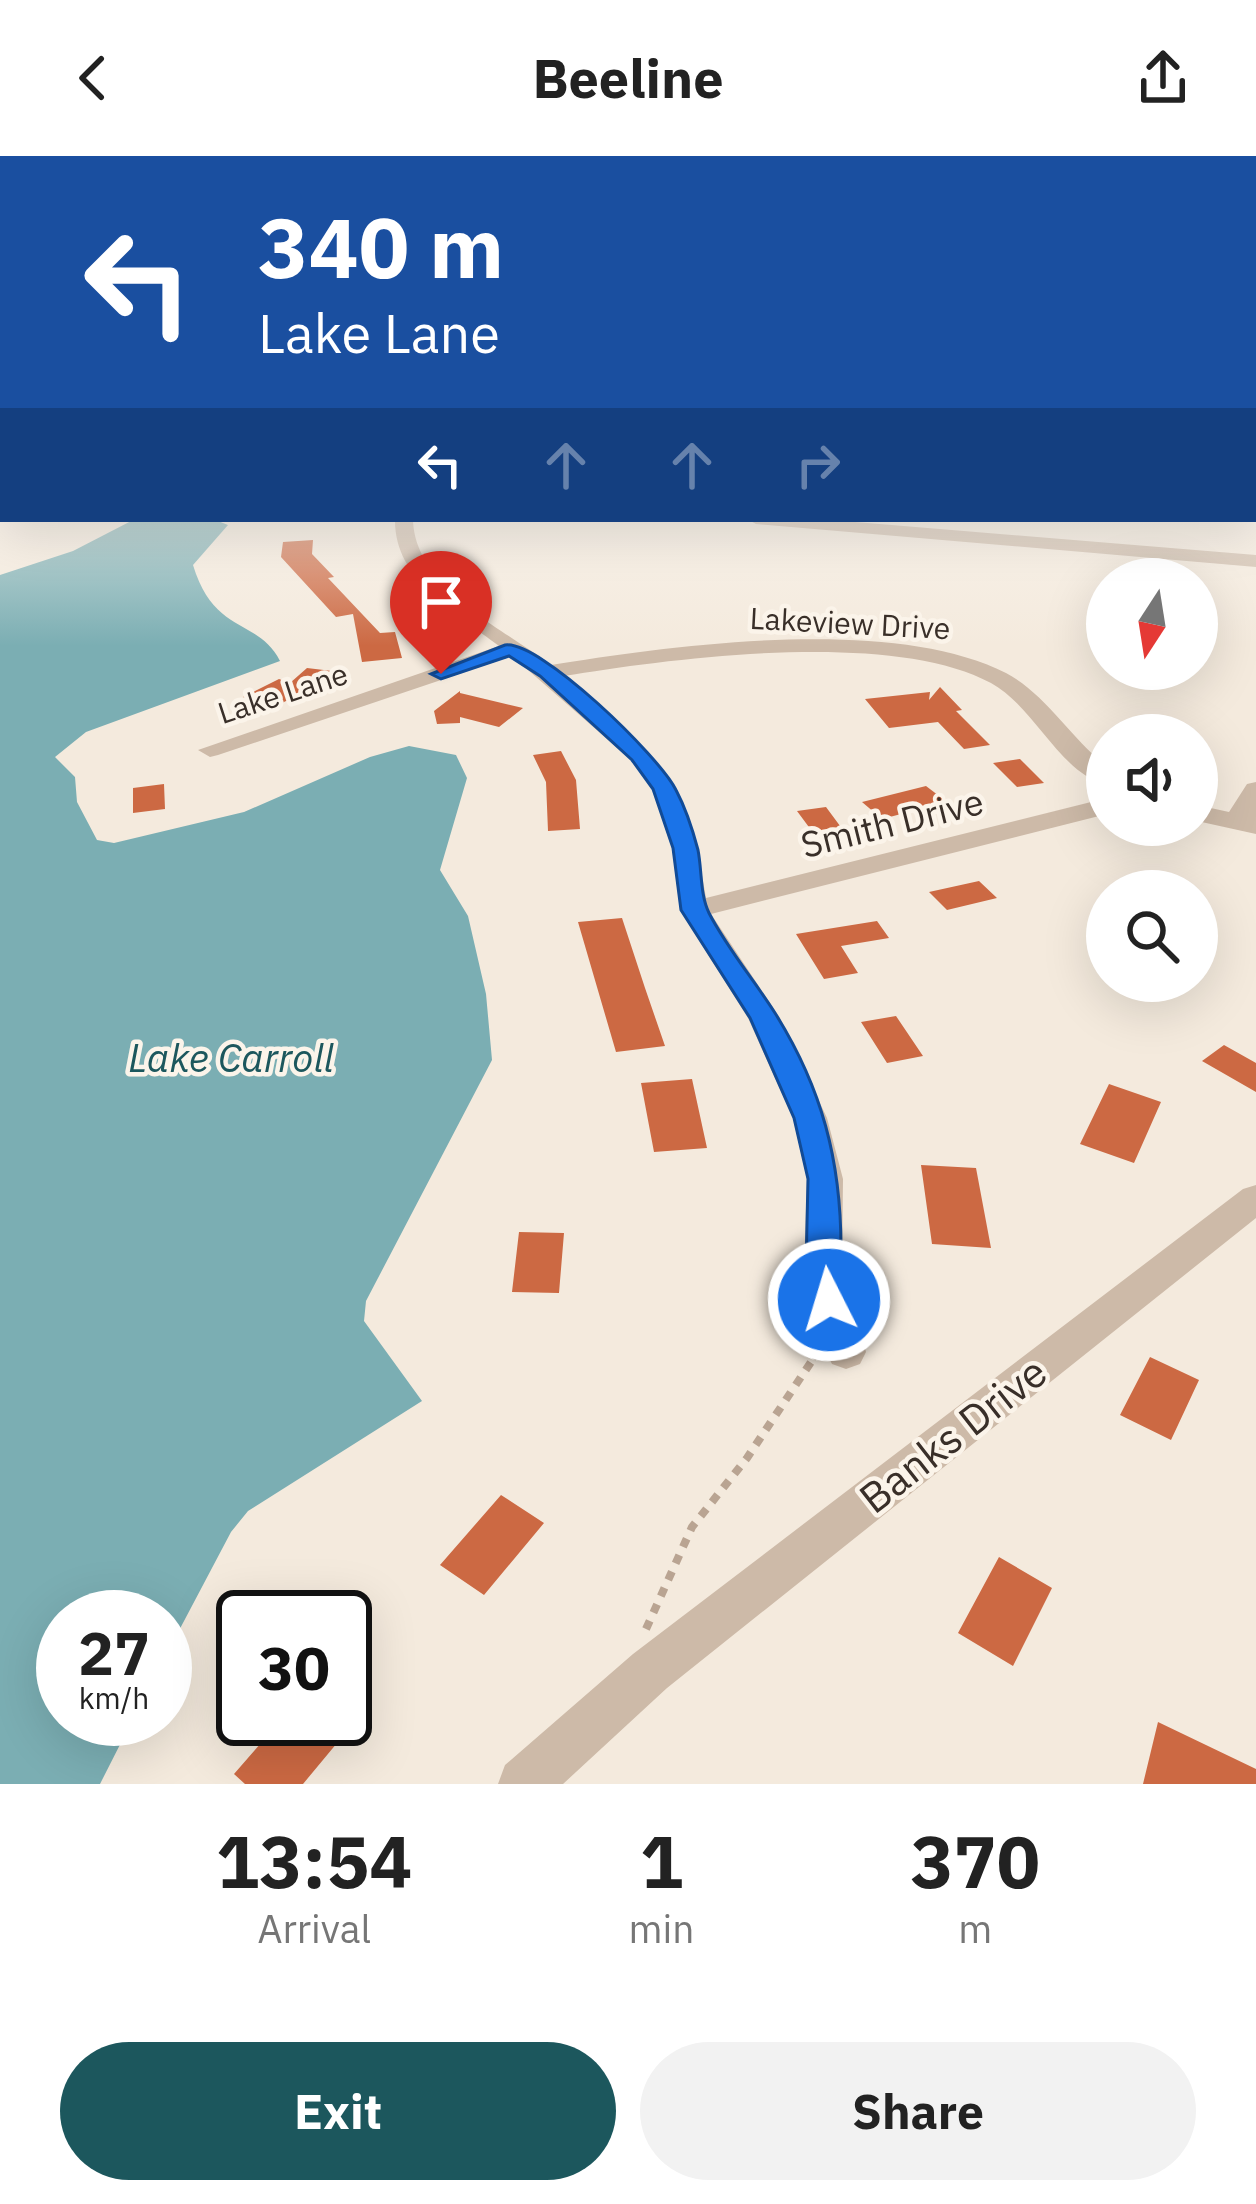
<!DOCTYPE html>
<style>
body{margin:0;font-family:"IBM Plex Sans",sans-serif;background:#f2f2f2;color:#222;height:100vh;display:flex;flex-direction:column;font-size:45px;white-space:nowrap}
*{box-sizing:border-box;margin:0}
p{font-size:39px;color:#767676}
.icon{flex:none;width:66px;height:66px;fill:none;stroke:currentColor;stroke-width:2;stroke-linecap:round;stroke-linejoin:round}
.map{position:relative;height:1628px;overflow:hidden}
.side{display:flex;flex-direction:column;background:#fff;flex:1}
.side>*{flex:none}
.top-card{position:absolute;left:0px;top:0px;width:1257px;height:366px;box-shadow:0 12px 48px #0002;background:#1a4fa0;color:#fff;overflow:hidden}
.needle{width:78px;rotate:192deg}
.fabs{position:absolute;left:1086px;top:402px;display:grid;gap:24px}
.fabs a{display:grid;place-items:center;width:132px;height:132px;border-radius:50%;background:#fff;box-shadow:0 12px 48px #0002;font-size:60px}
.speed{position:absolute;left:36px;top:1434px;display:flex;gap:24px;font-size:60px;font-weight:700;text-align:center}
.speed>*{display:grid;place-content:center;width:156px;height:156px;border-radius:50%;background:#fff;box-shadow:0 12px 48px #0002;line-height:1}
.speed small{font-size:30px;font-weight:400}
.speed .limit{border:6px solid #111;border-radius:18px;background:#fff;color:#111}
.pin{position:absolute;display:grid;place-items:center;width:102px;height:102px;color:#fff;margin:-123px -51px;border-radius:50% 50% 50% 0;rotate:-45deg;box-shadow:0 0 12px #0007}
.pin .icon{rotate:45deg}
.me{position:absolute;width:132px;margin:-66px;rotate:355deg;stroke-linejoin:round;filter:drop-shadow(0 0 9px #0008)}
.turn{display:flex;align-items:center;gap:42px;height:252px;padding:0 60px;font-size:54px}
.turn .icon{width:156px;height:156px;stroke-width:2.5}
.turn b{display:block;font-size:84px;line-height:102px}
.lanes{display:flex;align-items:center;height:114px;padding:0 60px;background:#0003;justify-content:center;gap:60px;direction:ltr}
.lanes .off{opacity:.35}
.eta{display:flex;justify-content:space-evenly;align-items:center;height:204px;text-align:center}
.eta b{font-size:72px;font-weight:800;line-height:84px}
.primary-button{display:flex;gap:24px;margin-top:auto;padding:24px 60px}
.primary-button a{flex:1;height:138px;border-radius:72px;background:#1c575d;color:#fff;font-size:48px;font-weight:800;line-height:138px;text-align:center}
.primary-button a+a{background:#f2f2f2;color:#222}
header{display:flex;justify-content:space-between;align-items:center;height:156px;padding:0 60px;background:#fff;font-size:54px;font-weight:800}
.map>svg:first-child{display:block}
.water{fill:#7baeb3}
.building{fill:#cc6943}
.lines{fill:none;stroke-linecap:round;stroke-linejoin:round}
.path-far1{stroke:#b9a492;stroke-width:6;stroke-dasharray:8 8;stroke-linecap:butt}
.path{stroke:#b9a492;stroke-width:8;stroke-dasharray:9 9;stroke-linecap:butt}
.minor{fill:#cdbaa8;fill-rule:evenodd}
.route{fill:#1a73e8;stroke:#114b97;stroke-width:3}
.labels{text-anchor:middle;stroke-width:9;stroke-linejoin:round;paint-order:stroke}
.far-street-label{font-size:30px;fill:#392f29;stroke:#fbf4ea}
.street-label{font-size:36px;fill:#392f29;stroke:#fbf4ea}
.water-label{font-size:39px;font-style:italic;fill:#1c575d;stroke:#fbf4ea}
.near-street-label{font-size:42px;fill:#392f29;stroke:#fbf4ea}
</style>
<header><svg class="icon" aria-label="back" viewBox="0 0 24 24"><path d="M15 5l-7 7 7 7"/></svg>Beeline<svg class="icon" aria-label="share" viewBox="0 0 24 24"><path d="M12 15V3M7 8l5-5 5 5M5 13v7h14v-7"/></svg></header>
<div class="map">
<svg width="1256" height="1628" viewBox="0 0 1256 1628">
<rect width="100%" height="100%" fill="#f4eadd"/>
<!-- water -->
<path class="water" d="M135,363H213L228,369L193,409C214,479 258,462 280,505L86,576L55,601L75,621L77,646L97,684L114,687L244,656L370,601L409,590L456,599L467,622L440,714L468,760L486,838L492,904L366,1145L364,1165L422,1245L248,1355L231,1376L165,1501V1461H63V1563H133L100,1628H0V419L73,395Z"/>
<!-- building -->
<path class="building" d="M313,384L312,398L334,421L328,422L380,477L395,476L402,502L362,506L353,458L336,461L281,401L283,386Z
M307,512L332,515L318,529L270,553L243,541L279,523L290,527Z
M940,531L962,554L956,555L990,589L964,593L938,566L889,572L865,543L930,536L929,544Z
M460,535V537L523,552L499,571L460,561V567L437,568L434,555Z
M561,595L576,624L580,673L548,675L546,626L533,599Z
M1020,603L1044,627L1017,631L993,607Z
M164,628L165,653L133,657V632Z
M926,630L947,646L882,663L862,646Z
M826,651L846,678L817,682L797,655Z
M979,725L997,742L947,754L929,736Z
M622,762L645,832L665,890L616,896L578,766Z
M877,765L889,782L841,790L858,817L824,823L796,778Z
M896,860L923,900L887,907L861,866Z
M1224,889L1256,907V936L1202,905Z
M692,923L707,992L654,996L641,927Z
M1109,928L1161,946L1134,1007L1080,988Z
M921,1009L976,1012L991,1092L932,1088Z
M519,1076L564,1077L559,1137L512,1136Z
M1150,1201L1199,1224L1171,1284L1120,1259Z
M501,1339L544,1367L484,1439L440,1409Z
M999,1401L1052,1432L1013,1510L958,1477Z
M282,1563H357L303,1628H245L234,1618Z
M1158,1566L1256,1613V1628H1143Z"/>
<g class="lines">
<!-- path-far1 -->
<path class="path-far1" d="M813,1203L816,1198"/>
<!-- path -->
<path class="path" d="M646,1473L692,1371L747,1302L815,1200"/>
<!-- minor -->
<path class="minor" d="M1254,266H1256V274H1254Z
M0,303H3V313H0Z
M1254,318H1256V328H1254Z
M3,348V358L0,359V349Z
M395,363H413C414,431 502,472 551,509C675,489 892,459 1006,517C1046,538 1071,583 1107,610V629C1059,617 1035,551 991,527C891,473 675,502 564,520C653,598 687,620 706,742L1107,642V658L711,758L780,862L827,962L843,1023L842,1112L866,1196L860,1208L846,1213L832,1208L826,1196L804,1112L807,1023L793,962L748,862L680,754L672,692L652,633L631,604L512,500L218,599L210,601L198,594L499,490C455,456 394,424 395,363Z
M747,363H819L1256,399V411L756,368Z
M1256,626V678L1197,665V649L1229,656L1247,628Z
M1256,1029V1062L667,1532L563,1628H498L505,1609L633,1498L1243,1033Z"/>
</g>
<!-- sky -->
<linearGradient id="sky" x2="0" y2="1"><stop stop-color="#7cb2d3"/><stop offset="0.53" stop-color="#faf6f0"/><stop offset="1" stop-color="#faf6f0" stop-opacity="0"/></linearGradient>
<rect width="1256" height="490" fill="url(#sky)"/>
<!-- route -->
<path class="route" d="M505,489C540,484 660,601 676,634C685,651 693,675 698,694C702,714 700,739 709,757C727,792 754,824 775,857C822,932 841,1005 841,1092C841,1112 851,1137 842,1154H817L806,1112L808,1023L794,962L750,862L681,754L673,692L653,633L632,604L540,520L509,500L441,523L431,518Z"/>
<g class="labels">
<!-- far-street labels -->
<g class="far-street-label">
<text transform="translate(850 468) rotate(3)" y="10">Lakeview Drive</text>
<text transform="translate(283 538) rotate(-18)" y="10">Lake Lane</text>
</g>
<!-- street labels -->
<g class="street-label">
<text transform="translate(892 667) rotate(-14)" y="13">Smith Drive</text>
</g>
<!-- water labels -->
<g class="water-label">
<text x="231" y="916">Lake Carroll</text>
</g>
<!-- near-street labels -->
<g class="near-street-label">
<text transform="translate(953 1279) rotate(-38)" y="15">Banks Drive</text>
</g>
</g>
</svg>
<div class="fabs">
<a><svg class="needle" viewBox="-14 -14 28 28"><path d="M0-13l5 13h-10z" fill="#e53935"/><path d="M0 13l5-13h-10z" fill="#767676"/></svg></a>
<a><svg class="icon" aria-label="sound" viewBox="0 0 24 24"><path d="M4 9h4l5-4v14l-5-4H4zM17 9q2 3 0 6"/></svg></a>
<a><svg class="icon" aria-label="search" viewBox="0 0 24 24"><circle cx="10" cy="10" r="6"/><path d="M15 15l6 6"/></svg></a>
</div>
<div class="speed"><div>27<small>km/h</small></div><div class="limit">30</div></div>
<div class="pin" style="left:441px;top:518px;background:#d93025"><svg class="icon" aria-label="arrive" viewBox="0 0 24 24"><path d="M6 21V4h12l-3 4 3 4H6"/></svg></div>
<svg class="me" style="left:829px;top:1144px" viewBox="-20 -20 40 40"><circle r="17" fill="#1a73e8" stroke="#fff" stroke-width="3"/><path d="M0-11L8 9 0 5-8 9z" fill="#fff"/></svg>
<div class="top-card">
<div class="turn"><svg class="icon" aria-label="left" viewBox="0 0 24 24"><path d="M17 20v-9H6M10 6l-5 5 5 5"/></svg><div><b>340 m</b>Lake Lane</div></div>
<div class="lanes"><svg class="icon" aria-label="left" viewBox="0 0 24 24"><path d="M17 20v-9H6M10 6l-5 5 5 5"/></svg><svg class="icon off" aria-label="ahead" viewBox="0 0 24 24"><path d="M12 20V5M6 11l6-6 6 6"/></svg><svg class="icon off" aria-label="ahead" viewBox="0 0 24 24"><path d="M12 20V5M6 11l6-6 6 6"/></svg><svg class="icon off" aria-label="right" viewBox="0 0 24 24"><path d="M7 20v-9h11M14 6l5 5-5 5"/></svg></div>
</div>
</div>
<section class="side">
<div class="eta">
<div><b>13:54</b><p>Arrival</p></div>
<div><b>1</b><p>min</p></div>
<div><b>370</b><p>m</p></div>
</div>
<div class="primary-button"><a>Exit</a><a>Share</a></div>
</section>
